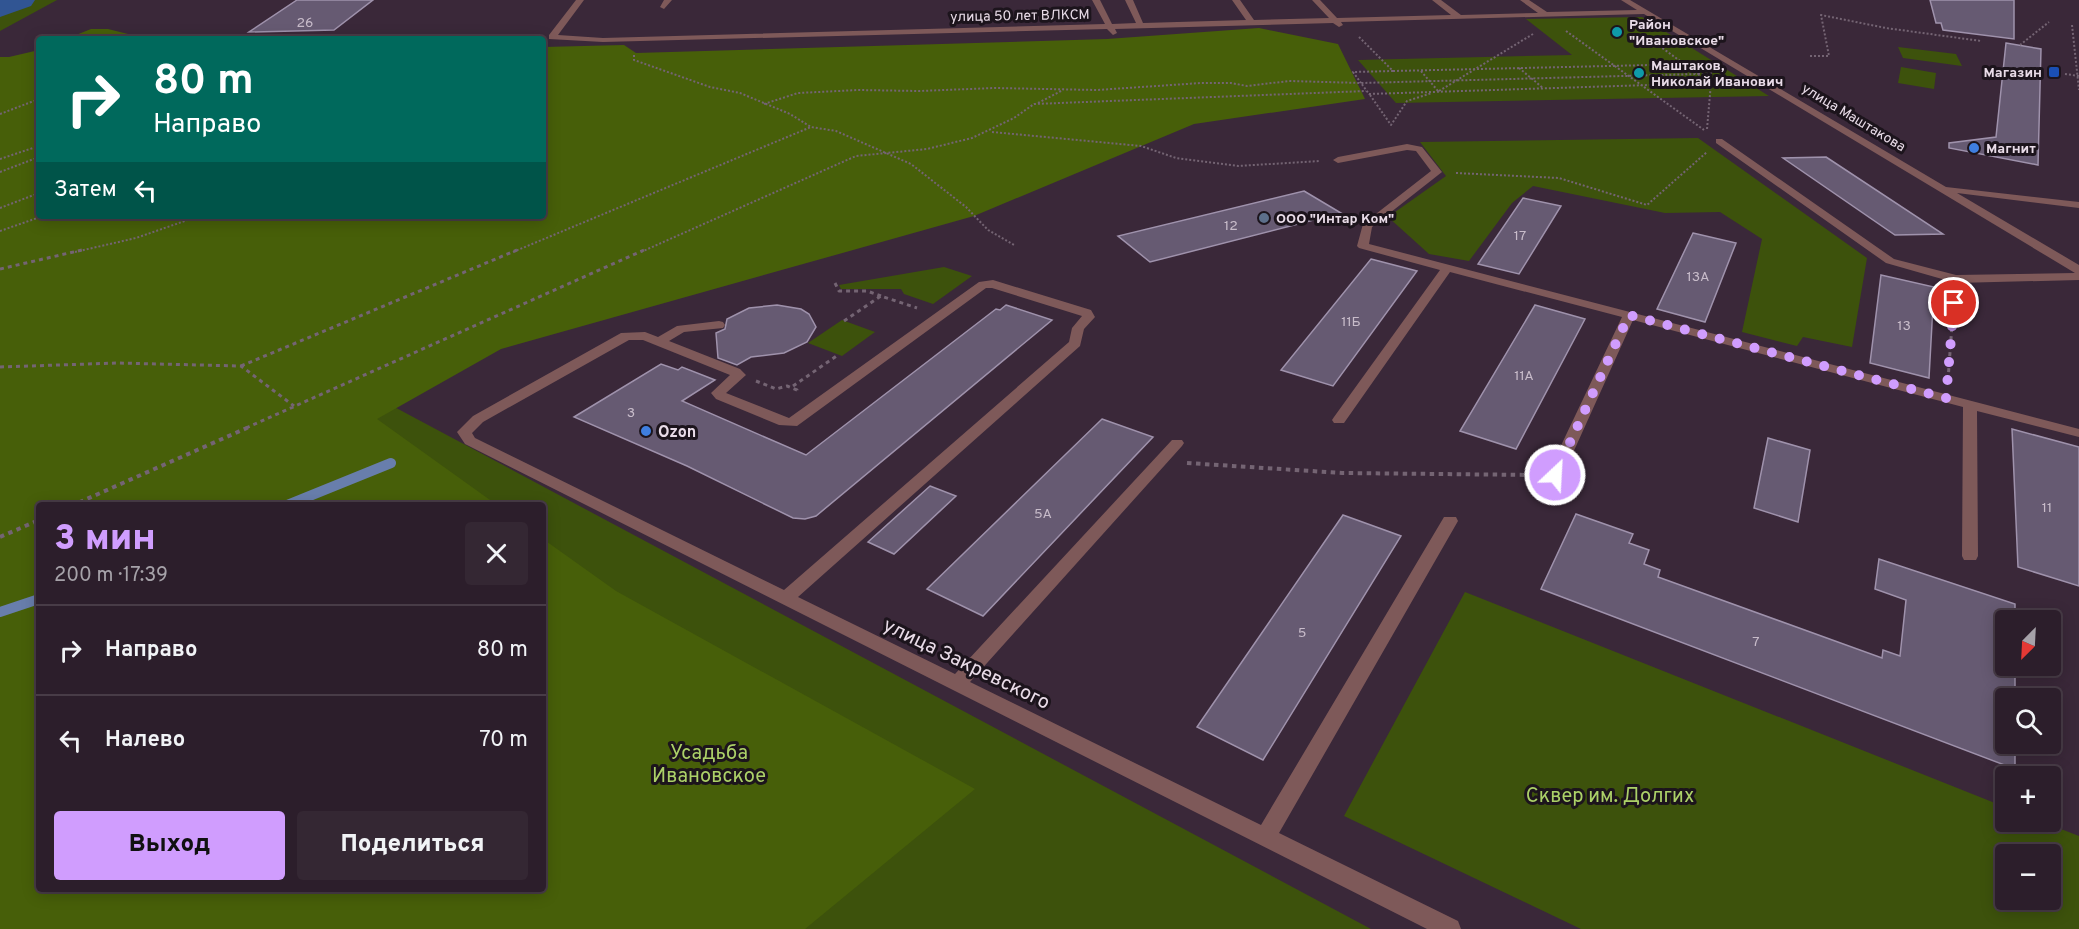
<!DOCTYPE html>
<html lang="ru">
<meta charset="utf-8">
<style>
body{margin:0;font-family:Overpass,sans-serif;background:#342733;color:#f1f3f6;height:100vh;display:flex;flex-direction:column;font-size:22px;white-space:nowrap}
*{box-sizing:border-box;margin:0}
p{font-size:20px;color:#a6a2a9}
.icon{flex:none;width:33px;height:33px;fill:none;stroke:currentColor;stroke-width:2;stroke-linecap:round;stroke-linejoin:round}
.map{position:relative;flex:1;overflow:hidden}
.panel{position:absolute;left:36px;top:502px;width:510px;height:390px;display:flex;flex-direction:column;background:#2c1e2b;border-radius:6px;box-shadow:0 3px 15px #0003,0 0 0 2px #483c47}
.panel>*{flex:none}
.hud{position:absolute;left:36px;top:36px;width:510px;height:183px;border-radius:6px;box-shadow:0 3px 15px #0003,0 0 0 2px #483c47;background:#00695c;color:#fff;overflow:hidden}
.needle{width:39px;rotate:204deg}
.buttons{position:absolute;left:1995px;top:610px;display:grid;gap:12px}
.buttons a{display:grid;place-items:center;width:66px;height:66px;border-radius:6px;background:#2c1e2b;box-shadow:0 3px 15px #0003,0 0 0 2px #483c47;font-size:30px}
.pin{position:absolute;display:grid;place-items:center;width:51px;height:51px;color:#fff;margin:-26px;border:3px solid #fff;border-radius:50%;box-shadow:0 2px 6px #0007}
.me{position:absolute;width:66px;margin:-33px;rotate:25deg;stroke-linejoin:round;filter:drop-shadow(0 0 4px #0008)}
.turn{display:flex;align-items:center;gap:21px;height:126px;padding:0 18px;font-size:27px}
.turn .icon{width:78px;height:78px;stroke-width:2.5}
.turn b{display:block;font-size:42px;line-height:51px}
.then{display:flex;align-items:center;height:57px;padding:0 18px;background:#0003;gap:12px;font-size:22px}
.round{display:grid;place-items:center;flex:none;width:63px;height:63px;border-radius:6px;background:#342733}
.headline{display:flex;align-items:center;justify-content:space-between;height:102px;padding:0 18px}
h1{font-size:36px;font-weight:800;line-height:45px;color:#d09dfe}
.cta{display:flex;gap:12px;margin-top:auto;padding:12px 18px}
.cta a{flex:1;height:69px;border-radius:6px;background:#d09dfe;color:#111;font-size:24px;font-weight:800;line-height:69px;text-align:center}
.cta a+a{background:#342733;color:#f1f3f6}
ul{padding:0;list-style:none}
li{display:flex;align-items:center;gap:18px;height:90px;padding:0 18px;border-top:2px solid #483c47}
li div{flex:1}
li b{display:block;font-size:22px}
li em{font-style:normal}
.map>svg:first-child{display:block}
.green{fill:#3d520c;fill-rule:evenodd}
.forest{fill:#475f09}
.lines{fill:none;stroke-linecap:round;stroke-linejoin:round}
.stream{stroke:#687eac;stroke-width:10}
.river{fill:#315593;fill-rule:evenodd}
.building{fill:#665a72;stroke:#9f92ac;stroke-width:1.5}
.path-far2{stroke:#746473;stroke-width:2;stroke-dasharray:2 2;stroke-linecap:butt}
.path-far1{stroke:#746473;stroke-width:3;stroke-dasharray:4 4;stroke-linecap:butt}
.path{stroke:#746473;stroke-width:4;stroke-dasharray:4.5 4.5;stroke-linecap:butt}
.minor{fill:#7e5959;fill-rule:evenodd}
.route{stroke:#d09dfe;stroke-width:10;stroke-dasharray:0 18}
.culture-dot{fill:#0f9aa8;stroke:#1c141c;stroke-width:2}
.transit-dot{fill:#1a4fb4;stroke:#1c141c;stroke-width:2}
.shop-dot{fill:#3f7fe0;stroke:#1c141c;stroke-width:2}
.service-dot{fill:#5c6f8a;stroke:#1c141c;stroke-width:2}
.labels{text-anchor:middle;stroke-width:6;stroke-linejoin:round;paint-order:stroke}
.far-street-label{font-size:14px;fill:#e9dce8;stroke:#1c141c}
.number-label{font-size:14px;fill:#c8bcca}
.far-poi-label{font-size:14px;font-weight:bold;fill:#e9dce8;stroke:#1c141c;text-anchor:start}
.poi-label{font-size:16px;font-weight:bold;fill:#e9dce8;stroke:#1c141c;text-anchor:start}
.near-street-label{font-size:20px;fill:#e9dce8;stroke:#1c141c}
.near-park-label{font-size:20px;fill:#acd168;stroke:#1c141c}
</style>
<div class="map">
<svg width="2079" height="929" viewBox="0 0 2079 929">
<rect width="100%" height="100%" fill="#3a2839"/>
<!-- green -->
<path class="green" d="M0,0H57L0,31Z
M1642,17L1769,96L1396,103L1358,60L1572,55L1526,19Z
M1898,47L1956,54L1962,66L1903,58Z
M1901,67L1936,73L1934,89L1898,83Z
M1698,138L1867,258L1852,347L1803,337L1797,346L1742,332L1762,239L1720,212L1665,213L1533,186L1512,203L1469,261L1429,254L1388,217L1446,176L1420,142Z
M108,254L1371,929H0V283ZM39,506H543V890H39Z
M944,267L972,276L933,304L904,294L901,289H841L839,285Z
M842,320L875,332L842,356L808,343Z
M1465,592L2005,807L2006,822H2043L2079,836V929H1581L1344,816ZM2006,855H2050V900H2006Z"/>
<!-- forest -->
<path class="forest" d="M1259,28L1338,44L1365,99L1194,124L974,216L501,349L377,419L497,505L39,506V890H543V539L616,591L975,789L805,929H0V57H9L39,50V216H543V47L624,45L636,53L1107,39Z
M91,29H108L148,39H66Z
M502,34L498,39H302Z"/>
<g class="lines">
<!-- stream -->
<path class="stream" d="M285,506L391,463
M0,612L39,599"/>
<!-- river -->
<path class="river" d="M0,0H35L31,6L0,17Z"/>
</g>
<!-- building -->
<path class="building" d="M297,0H373L334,30L249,32Z
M1930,0H2014V39L1943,30L1941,23H1936Z
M2006,43L2041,49L2038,165L1949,148V143L1996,137Z
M1826,157L1943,234L1895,235L1783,158Z
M1304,191L1341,213L1150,262L1118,236Z
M1523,198L1561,206L1519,274L1478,264Z
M1693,233L1736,243L1705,322L1657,309Z
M1371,259L1417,271L1333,386L1281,370Z
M1881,275L1934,287L1929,378L1870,363Z
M777,305L801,309L809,314L816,327L807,342L784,353L751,357L737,365L718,358L716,333L725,329L727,319L749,308Z
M1006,305L1052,320L816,516L805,519L793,518L687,466L574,417L661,364L678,370L682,367L715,380L682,401L806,455L996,309L1000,310Z
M1535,305L1585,319L1516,449L1460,431Z
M1102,419L1153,437L983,616L927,589Z
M2012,429L2079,447V586L2018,567Z
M1768,438L1810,450L1798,522L1754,508Z
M930,486L956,496L894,554L868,542Z
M1576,514L1633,534L1629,543L1649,550L1644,564L1660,570L1658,577L1882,658L1883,650L1900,656L1906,600L1875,589L1879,559L2015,604V621H2006V666H2015V699H2006V744H2015V769L1541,589Z
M1343,515L1401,536L1263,760L1197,727Z"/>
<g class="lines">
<!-- path-far2 -->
<path class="path-far2" d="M2072,25L2079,90
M1566,31L1704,130
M1643,34L1698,74L1713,73
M1359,37L1393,71L1353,72L1361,83
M2020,45L2049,22
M634,55V60L710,87L740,93L790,114L811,127L836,131L911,164L966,207L988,230L1014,245
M1810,56H1829L1821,15L1886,28L1981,41
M1519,68L1543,88
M1393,71L1695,64
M1421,71L1438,91
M1698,74L1711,83L1369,94L1361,83Z
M2065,74L2079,76
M1439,91L1533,34
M1370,95L1391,125L1407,101L1432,93
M1038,103L1063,90
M764,104L798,93L858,90L919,91L995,88L1097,90L1201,83H1231L1247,86L1289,81L1361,83
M0,114L39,99
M1707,129L1711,83
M992,132L1141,146L1176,158L1238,166L1320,161
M0,159L39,146
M0,172L39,157
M1456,173L1559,178L1647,205L1707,152
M0,208L39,193
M0,231L43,216
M75,252L136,238L199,216
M513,252L811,127
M641,252L856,156L927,149L972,138L1014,118L1034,104L1366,91"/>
<!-- path-far1 -->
<path class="path-far1" d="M0,269L82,250
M835,283L839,291H867L881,296
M844,321L881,296L917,308
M241,366L517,250
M0,367L117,363L241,366L294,406
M1948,380L1954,297
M756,381L776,389L787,386L797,390V394
M793,386L838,355
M246,428L644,250"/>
<!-- path -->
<path class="path" d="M1187,463L1342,473L1533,475
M71,506L249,427
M0,537L39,520"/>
<!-- minor -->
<path class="minor" d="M576,0H584L558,35L603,38L1105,24L1092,0H1100L1112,24L1136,23L1125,0H1133L1143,23L1246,20L1232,0H1240L1254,20L1329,18L1312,0H1320L1337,18L1451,15L1432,0H1441L1461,15L1538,13L1520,0H1529L1547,12L1637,10L1621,0H1630L1946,187L2079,202V208L1957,193L2079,265V280L1956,283L1886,263L1716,143V139H1722L1894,259L1956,275L2075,273L1644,14L1341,22L1343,25L1339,27L1333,23L1115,29L1117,33L1113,35L1107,29L603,42L549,39V35Z
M664,0H672L664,9L660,7Z
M1407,144L1422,147L1442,172L1372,227L1369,244L2079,429V437L1977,411L1978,556L1976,560H1964L1962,556L1963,407L1633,320L1563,475L1560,478H1550L1547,475L1622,317L1450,272L1344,423H1334L1332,420L1334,417L1440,270L1359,248L1357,246L1363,224L1431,171L1416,151L1407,150L1338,163L1333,160L1338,157Z
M993,280L1091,310L1095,317L1084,329L1080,346L798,597L955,674L1172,440H1182L1184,443L1182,446L970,682L1261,825L1444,517H1456L1458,521L1279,833L1458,921L1461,929H1427L465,444L457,432L473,416L621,333L645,332L658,337L677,326L719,321L723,322L725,325L723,328L684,332L669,341L740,369L746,375L726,393L789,418L979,282ZM986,288H992L1082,316L1072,328L1069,342L784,590L475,438L472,433L483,422L629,340H643L730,375L711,393L716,399L779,425L797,426Z"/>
</g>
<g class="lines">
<!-- route -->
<path class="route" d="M1555,475L1629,315L1946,398L1954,303"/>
</g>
<!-- markers -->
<g class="culture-dot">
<circle cx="1617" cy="32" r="6"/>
<circle cx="1639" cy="73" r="6"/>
</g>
<rect class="transit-dot" x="2048" y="66" width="12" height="12" rx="3"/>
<g class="shop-dot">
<circle cx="1974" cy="148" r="6"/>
<circle cx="646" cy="431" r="6"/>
</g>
<circle class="service-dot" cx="1264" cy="218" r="6"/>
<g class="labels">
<!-- far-street labels -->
<g class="far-street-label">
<text transform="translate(1020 15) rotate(-1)" y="5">улица 50 лет ВЛКСМ</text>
<text transform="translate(1854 117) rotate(31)" y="5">улица Маштакова</text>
</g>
<!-- number labels -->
<g class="number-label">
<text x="305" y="27">26</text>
<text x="1231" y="230">12</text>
<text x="1520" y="240">17</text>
<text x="1698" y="281">13А</text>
<text x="1351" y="326">11Б</text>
<text x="1904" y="330">13</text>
<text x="1524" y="380">11А</text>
<text x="631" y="417">3</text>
<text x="2047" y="512">11</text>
<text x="1043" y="518">5А</text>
<text x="1302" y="637">5</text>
<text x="1756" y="646">7</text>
</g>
<!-- far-poi labels -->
<g class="far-poi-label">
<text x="1629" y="29">Район<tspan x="1629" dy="16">"Ивановское"</tspan></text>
<text x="1651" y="70">Маштаков,<tspan x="1651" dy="16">Николай Иванович</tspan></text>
<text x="2042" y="77" text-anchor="end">Магазин</text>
<text x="1986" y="153">Магнит</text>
<text x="1276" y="223">ООО "Интар Ком"</text>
</g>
<!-- poi labels -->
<g class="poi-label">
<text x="658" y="437">Ozon</text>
</g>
<!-- near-street labels -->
<g class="near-street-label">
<text transform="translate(967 663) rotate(26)" y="7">улица Закревского</text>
</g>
<!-- near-park labels -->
<g class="near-park-label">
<text x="709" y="759">Усадьба<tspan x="709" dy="23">Ивановское</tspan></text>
<text x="1610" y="802">Сквер им. Долгих</text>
</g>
</g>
</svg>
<div class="buttons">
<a><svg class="needle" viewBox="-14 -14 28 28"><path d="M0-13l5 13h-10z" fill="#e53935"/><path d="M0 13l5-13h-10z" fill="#a6a2a9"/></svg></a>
<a><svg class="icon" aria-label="search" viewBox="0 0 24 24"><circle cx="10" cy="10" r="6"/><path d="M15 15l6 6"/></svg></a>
<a>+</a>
<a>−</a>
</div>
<div class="pin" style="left:1954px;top:303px;background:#d93025"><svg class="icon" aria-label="arrive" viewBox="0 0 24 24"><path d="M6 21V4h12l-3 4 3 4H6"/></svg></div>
<svg class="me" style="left:1555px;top:475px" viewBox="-20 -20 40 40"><circle r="17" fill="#d09dfe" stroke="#fff" stroke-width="3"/><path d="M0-11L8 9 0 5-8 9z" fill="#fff"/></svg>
<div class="hud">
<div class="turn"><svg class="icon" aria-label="right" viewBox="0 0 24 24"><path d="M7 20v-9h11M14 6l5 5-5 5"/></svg><div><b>80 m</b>Направо</div></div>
<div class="then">Затем<svg class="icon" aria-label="left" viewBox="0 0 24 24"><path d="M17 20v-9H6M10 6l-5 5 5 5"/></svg></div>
</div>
<section class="panel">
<div class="headline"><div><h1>3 мин</h1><p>200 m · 17:39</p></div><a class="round"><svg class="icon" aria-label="close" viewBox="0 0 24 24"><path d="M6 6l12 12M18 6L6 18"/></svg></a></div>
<ul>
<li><svg class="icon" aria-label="right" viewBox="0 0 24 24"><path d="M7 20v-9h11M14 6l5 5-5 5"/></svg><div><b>Направо</b></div><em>80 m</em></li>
<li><svg class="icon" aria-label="left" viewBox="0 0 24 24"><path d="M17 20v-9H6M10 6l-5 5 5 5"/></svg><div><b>Налево</b></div><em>70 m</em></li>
</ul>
<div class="cta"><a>Выход</a><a>Поделиться</a></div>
</section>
</div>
